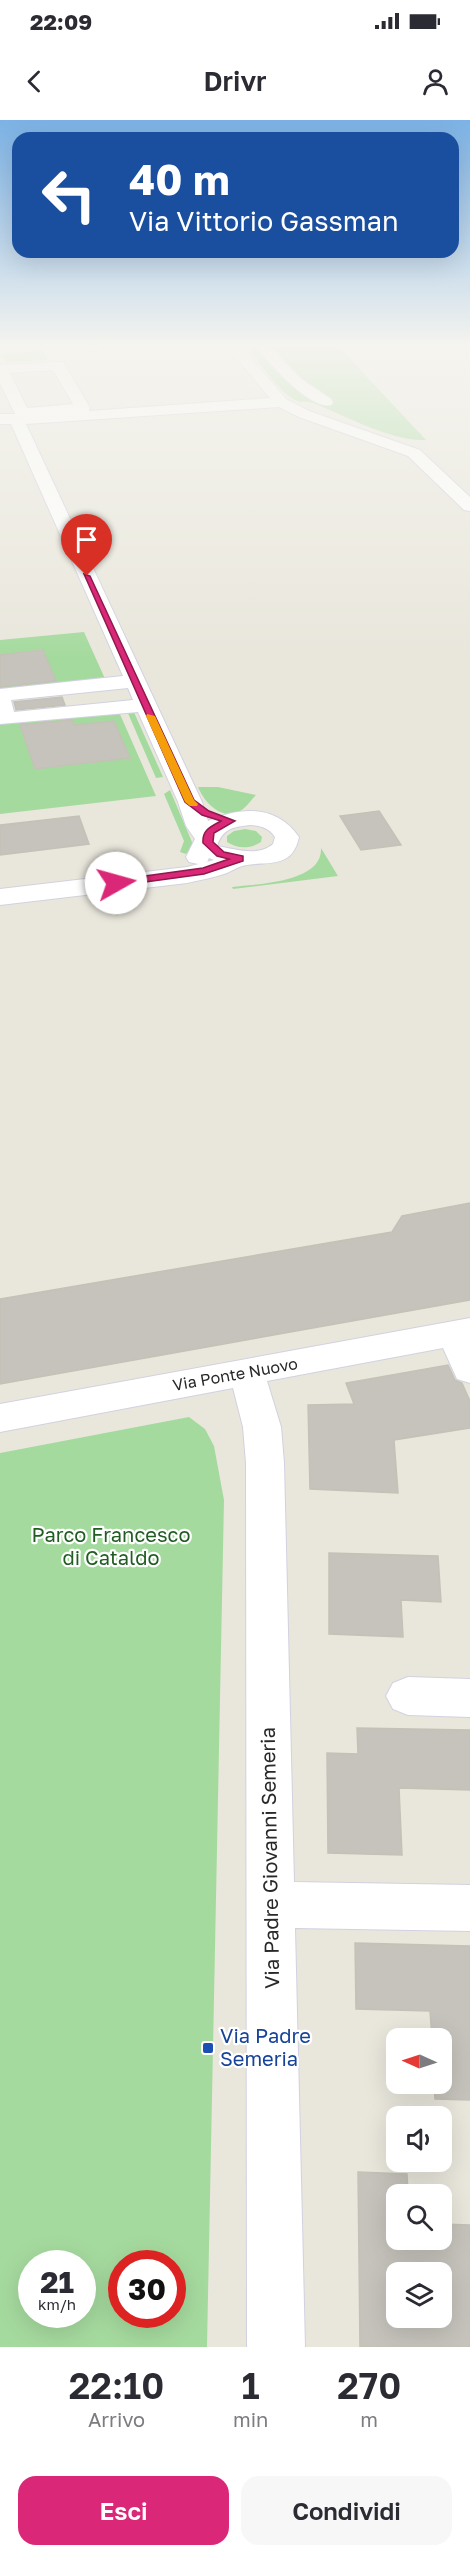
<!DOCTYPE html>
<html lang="it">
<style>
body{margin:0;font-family:"Golos Text",sans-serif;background:#f7f7f7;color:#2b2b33;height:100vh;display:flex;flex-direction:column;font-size:22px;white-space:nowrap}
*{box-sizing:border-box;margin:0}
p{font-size:20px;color:#7c7c81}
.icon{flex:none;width:33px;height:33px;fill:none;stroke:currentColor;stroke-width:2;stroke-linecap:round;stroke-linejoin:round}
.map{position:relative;height:2227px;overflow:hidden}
.side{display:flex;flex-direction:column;background:#fff;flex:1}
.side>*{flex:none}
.guide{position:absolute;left:12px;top:12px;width:447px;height:126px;border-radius:18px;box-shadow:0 6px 24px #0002;background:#1a4fa0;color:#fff;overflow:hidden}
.needle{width:39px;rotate:273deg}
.fabs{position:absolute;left:386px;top:1908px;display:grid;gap:12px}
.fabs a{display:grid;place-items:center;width:66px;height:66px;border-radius:12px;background:#fff;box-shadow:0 6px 24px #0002;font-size:30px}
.speed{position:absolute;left:18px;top:2130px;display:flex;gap:12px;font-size:30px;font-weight:700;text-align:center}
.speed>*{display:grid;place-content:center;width:78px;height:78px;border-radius:50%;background:#fff;box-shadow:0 6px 24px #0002;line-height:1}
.speed small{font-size:15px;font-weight:400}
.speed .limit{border:9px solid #d22;background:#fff;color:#111}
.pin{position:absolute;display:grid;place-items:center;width:51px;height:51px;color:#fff;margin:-62px -26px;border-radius:50% 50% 50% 0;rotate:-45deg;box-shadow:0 0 6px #0007}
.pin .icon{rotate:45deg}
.me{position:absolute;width:66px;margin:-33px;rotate:83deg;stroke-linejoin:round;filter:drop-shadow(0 0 4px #0008)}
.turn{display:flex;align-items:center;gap:21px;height:126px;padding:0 18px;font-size:27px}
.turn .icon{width:78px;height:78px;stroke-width:2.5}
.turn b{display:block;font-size:42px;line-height:51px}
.eta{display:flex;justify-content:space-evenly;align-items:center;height:102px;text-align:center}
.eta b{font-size:36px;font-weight:600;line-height:42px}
.action{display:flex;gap:12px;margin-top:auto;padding:12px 18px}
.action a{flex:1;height:69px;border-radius:18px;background:#db2777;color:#fff;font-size:24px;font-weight:600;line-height:69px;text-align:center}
.action a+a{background:#f7f7f7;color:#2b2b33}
.status{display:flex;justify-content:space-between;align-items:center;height:42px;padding:0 30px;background:#fff;direction:ltr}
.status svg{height:16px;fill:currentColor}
header{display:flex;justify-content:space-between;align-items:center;height:78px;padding:0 18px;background:#fff;font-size:27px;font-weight:600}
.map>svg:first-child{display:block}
.green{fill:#a5da9e;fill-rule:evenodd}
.building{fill:#c5c3bb;stroke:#c4c2b6;stroke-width:1.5;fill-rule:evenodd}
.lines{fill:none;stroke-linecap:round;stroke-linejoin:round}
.minor-casing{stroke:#d2d1e0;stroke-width:2}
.minor{fill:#fff;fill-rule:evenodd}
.route{fill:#db2777;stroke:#8e194d;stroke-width:1.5}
.slow{fill:#f59e0b}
.transit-dot{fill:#1a4fb4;stroke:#fff;stroke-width:2}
.labels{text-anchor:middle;stroke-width:4.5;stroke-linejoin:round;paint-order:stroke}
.street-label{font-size:16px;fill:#292929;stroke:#fff}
.near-park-label{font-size:20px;fill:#215d22;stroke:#fff}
.near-street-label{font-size:20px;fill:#292929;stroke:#fff}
.near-transit-label{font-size:20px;fill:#164399;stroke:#fff;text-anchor:start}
</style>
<div class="status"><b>22:09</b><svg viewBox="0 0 49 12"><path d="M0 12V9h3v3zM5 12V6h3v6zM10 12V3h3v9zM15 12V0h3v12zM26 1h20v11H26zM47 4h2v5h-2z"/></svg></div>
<header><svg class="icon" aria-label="back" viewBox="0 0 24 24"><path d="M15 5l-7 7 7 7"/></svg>Drivr<svg class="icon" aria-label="person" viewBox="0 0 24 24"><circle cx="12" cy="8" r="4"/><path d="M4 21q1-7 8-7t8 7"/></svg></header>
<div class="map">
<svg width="470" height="2227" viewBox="0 0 470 2227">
<rect width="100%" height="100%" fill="#e9e7dc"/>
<!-- green -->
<path class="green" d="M246,225H337L426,320C393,322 344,295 313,283C307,281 300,283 295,280C278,272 258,240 246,225Z
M43,231L47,240L6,242L2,234Z
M84,512L106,561L0,571V520Z
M133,590L163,657L156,658L127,591Z
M119,592L156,676L0,694V604Z
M198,667H218L256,675C252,679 248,685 243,689C224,703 205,684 198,667Z
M170,670L192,722V727L186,734L180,732L184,721L164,674Z
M245,709L256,711L262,717L261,722C250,729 238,729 227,722V716L234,711Z
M321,728L338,756L233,769L232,767C255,764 323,763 321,728Z
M189,1297L205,1309L214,1326L224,1380L207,2227H0V1333ZM32,2144H82V2194H32ZM122,2144H172V2194H122Z"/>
<!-- building -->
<path class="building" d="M43,530L56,561L0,567V535Z
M62,577L65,585L16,590L14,582Z
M72,600L74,605L114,601L130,638L35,649L20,605Z
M379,691L401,725L361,730L340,696Z
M79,696L89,724L0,735V705Z
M470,1083V1180L0,1264V1179L392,1112L402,1096Z
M448,1245L455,1260L462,1263L470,1281V1308L394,1320L398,1373L310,1369L308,1285L354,1284L346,1263Z
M329,1433L438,1436L441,1482L401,1480L403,1517L329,1514Z
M357,1608L470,1610V1670L399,1668L402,1735L328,1733L327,1633L358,1634Z
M355,1823L470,1826V1980L435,1979L434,1964H441V1918H432L430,1891L356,1889Z
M358,2052L407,2054L408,2074H396V2120H441V2104L470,2105V2227H360ZM396,2152H441V2198H396Z"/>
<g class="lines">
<!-- minor casing -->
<g class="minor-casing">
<path id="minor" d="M70,225H101L103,227L96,231L65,232L63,229Z
M226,225H240L286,279L309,291L420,330L470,377V391L464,390L408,336L299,297L279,287L26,304L202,682L208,701C241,686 277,685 299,717C292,751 265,740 242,746C236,748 230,752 224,754C212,758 199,760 187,763L0,785V769L187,747L214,740L209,738L207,742L198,744L189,742L186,737L195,719L186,706L178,682L138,592L0,604V569L123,556L11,304H0V294H15L0,263V245L63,242L90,288L89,291L270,278ZM53,250L73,284L27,288L10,253ZM128,568L133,580L14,592L11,580ZM251,705C261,706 269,708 275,717L273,724C258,737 235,729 217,726C223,708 233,707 251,705Z
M255,225H269L300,258L331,279L333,282L331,285C310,290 267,241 255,225Z
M470,1198V1263L457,1259L443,1228L267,1261L281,1307L284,1343L294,1762L470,1765V1811L295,1808L305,2227H247L246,1343L243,1307L233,1268L0,1312V1284Z
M408,1557L470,1559V1597L408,1595L393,1589L386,1576L393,1563Z"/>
</g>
<!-- minor -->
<use href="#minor" class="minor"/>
</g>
<!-- sky -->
<linearGradient id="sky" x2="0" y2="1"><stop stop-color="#7cb2e5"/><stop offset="0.42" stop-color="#f5f4ef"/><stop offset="1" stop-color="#f5f4ef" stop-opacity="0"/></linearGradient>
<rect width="470" height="537" fill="url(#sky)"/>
<!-- route -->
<path class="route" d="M84,454L90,456L194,680L209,691L235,701L214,713L213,722L224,732L243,736V741L204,754L116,766L110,763L116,760L203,748L229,739L217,736L203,723C202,710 210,707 221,701L202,695L185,682Z"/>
<!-- slow -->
<path class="slow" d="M147,594L155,596L194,680L198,684L197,686H190L185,682L146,596Z"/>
<!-- markers -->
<rect class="transit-dot" x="202" y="1922" width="12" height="12" rx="3"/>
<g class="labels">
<!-- street labels -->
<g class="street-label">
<text transform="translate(235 1254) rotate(-10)" y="6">Via Ponte Nuovo</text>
</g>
<!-- near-park labels -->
<g class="near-park-label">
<text x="111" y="1422">Parco Francesco<tspan x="111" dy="23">di Cataldo</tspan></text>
</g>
<!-- near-street labels -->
<g class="near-street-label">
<text transform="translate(270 1738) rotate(-91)" y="7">Via Padre Giovanni Semeria</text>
</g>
<!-- near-transit labels -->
<g class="near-transit-label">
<text x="220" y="1923">Via Padre<tspan x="220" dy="23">Semeria</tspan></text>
</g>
</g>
</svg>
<div class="fabs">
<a><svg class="needle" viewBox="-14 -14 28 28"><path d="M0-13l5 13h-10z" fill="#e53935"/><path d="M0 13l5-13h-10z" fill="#7c7c81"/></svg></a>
<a><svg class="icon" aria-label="sound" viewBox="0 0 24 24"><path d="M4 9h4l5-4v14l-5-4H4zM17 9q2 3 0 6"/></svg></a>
<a><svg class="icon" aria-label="search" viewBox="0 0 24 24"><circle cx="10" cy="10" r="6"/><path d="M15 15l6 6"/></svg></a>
<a><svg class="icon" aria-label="layers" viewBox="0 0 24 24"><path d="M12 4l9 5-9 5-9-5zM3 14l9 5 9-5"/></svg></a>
</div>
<div class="speed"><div>21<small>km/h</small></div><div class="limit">30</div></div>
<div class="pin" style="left:87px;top:456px;background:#d93025"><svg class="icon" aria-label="arrive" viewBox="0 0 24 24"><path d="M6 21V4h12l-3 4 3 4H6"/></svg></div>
<svg class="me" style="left:116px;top:763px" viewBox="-20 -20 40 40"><circle r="19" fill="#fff"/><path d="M0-13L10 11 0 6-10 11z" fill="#db2777"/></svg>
<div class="guide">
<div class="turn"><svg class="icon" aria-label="left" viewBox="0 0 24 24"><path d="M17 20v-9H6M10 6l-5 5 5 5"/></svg><div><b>40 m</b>Via Vittorio Gassman</div></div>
</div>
</div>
<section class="side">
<div class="eta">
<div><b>22:10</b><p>Arrivo</p></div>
<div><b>1</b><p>min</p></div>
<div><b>270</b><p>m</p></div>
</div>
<div class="action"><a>Esci</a><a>Condividi</a></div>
</section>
